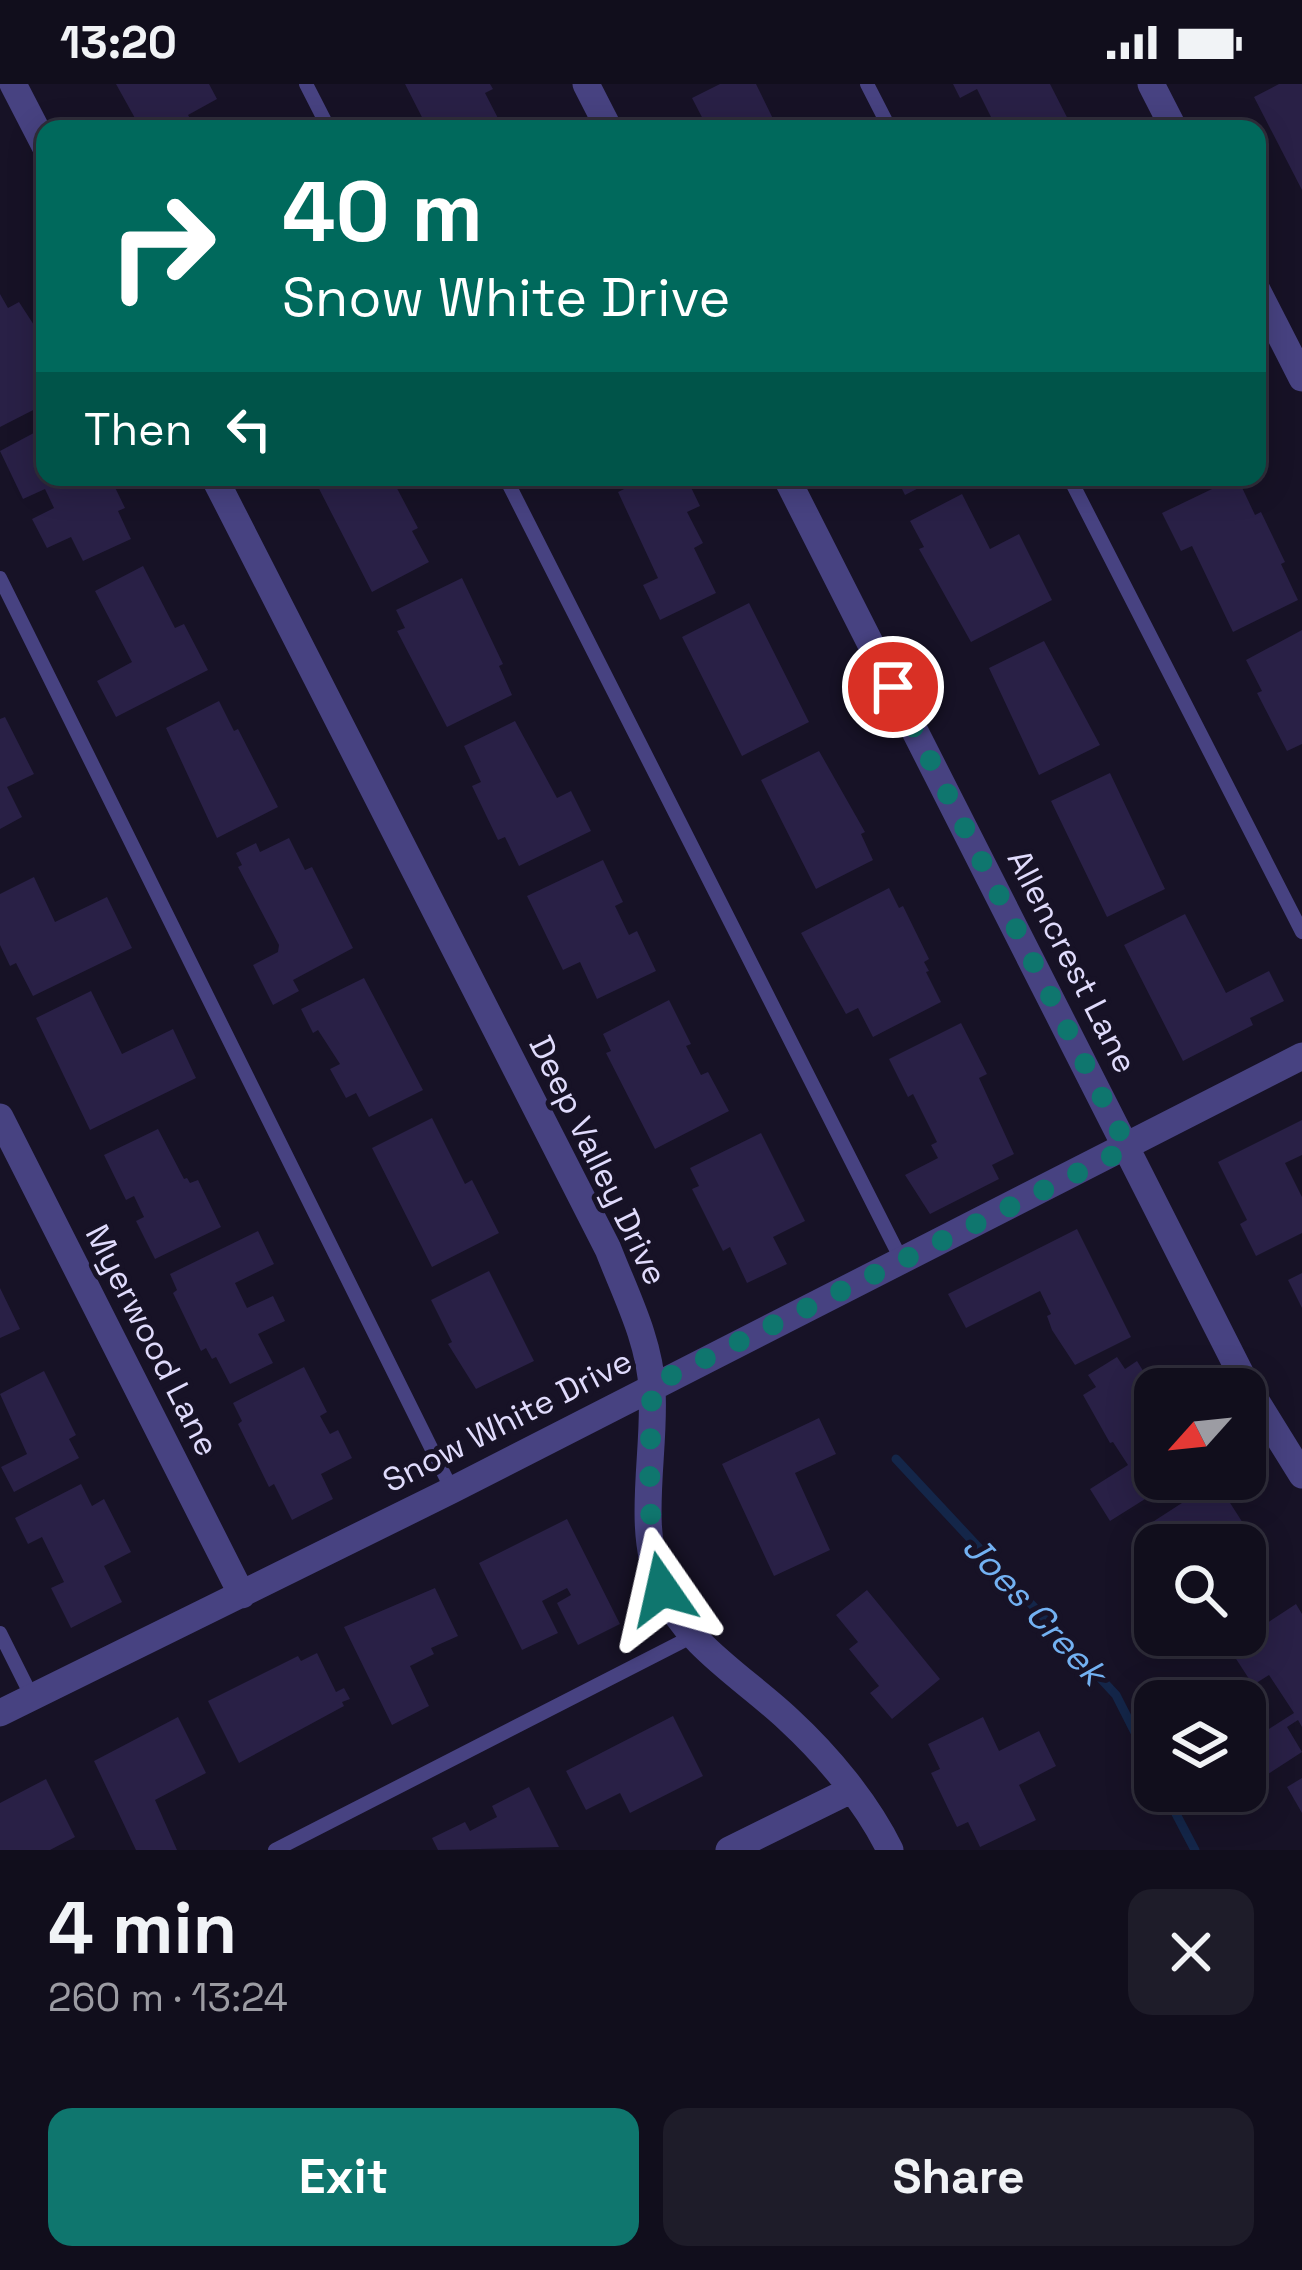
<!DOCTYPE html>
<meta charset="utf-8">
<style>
body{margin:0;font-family:"Space Grotesk",sans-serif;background:#1e1c29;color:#f1f3f6;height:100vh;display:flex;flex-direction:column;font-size:45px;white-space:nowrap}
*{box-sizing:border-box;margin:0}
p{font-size:39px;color:#9c9ca3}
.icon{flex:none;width:66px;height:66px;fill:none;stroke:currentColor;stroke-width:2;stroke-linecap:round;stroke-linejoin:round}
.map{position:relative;height:1766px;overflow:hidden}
.side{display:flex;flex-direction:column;background:#110e1c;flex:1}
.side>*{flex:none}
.banner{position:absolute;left:36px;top:36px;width:1230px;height:366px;border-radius:24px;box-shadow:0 6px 30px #0003,0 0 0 3px #302e3b;background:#00695c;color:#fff;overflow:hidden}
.needle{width:78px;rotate:243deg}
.controls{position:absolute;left:1134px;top:1284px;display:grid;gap:24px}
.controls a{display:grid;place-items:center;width:132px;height:132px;border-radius:24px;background:#110e1c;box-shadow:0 6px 30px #0003,0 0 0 3px #302e3b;font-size:60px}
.pin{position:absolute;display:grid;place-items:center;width:102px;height:102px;color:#fff;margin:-51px;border:6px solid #fff;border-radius:50%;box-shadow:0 3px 12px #0007}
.me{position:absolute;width:132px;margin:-66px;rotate:349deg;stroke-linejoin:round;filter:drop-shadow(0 0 9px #0008)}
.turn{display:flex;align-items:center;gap:42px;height:252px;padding:0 48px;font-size:54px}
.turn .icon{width:156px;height:156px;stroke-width:2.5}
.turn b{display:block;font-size:84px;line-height:102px}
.then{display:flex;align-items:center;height:114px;padding:0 48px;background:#0003;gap:24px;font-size:45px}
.round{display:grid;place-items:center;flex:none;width:126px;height:126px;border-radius:24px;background:#1e1c29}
.head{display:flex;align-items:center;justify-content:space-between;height:204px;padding:0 48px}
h1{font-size:72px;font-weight:600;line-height:90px}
.cta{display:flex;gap:24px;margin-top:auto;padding:24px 48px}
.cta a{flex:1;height:138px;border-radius:24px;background:#0f766e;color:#fff;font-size:48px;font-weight:600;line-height:138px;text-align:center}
.cta a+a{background:#1e1c29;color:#f1f3f6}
.status{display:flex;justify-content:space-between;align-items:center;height:84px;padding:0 60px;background:#110e1c;direction:ltr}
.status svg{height:33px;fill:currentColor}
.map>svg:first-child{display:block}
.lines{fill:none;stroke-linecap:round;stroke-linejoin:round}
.stream{stroke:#142649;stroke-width:9}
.building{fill:#292046}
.service{stroke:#474281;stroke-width:14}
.minor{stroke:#474281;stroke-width:27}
.route{stroke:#0f766e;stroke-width:21;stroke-dasharray:0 37.8}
.labels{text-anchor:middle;stroke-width:10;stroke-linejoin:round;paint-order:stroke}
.street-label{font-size:33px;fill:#e0dbfc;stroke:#171226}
.water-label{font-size:36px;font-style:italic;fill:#73b1f2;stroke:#171226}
</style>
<div class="status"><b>13:20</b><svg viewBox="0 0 49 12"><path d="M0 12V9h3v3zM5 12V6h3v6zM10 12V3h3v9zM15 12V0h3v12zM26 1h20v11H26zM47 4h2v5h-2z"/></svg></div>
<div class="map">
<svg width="1302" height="1766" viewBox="0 0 1302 1766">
<rect width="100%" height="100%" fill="#171226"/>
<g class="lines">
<!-- stream -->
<path class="stream" d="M896,1375L1116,1611L1155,1688
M1164,1707L1195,1766"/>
</g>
<!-- building -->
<path class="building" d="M116,0H209L217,15L188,31L196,45H141Z
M405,0H490L493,5L485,9L502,42L509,38L512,45H428Z
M720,0H756L778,45H708L692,14Z
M953,0H1050L1073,45H997L977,5L960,14Z
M1279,0H1302V106L1254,13Z
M0,210L8,224L19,218L45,258V320L0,343Z
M45,343V393H110L125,424L118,427L131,455L83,477L71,453L47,464L32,435L54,424L45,405L23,415L0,367Z
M313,393H391L418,444L412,447L429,478L372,508Z
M649,393H686L700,422L687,428L703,459L694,464L716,509L660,536L643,501L658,494L618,408Z
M896,393H940L905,411Z
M1237,393L1255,431L1261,428L1285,478L1281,480L1298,516L1233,548L1192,462L1181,467L1162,429Z
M962,410L990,465L1019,450L1052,516L971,558L919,465L924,463L910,437Z
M143,482L175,544L184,540L208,586L116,633L97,597L132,578L95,507Z
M462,494L503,580L499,582L512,611L447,643L397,547L405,544L396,526Z
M749,519L809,638L742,672L682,553Z
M1302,546V660L1287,667L1257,609L1262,607L1246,576Z
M1044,557L1100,661L1039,691L989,584Z
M219,617L234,647L238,645L278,723L217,754L166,644Z
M5,633L34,690L7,703L22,733L0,745V635Z
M515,637L557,714L571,707L591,747L519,782L505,753L498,756L472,702L481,698L464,662Z
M819,667L865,748L861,750L873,776L816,805L761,696Z
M1110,689L1165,805L1107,833L1051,717Z
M289,754L305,786L312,783L353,864L293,896L299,907L273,921L253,881L278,868L279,861L238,783L242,781L236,769L256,759L260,768Z
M603,776L623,818L615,822L629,851L637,847L656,887L597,915L580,878L563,886L527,812Z
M34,793L55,838L107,813L132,864L33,912L16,879L10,882L0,861V810Z
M889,804L899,824L903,822L929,875L924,878L929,887L926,888L941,918L873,953L858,924L846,930L801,849Z
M1185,830L1226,909L1269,887L1284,917L1250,934L1253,941L1183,977L1124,861Z
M364,894L423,1006L369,1033L356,1009L346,1014L330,985L340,980L318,946L313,949L301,925Z
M91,907L122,970L173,945L196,994L90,1046L36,934Z
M669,916L691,960L686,962L701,991L708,988L729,1027L655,1065L606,969L611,967L603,950Z
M961,939L987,990L979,994L1014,1070L992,1081L999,1095L930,1130L905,1091L938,1074L931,1061L937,1058L913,1010L908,1013L889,975Z
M432,1034L465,1100L472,1096L499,1149L432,1183L372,1064Z
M1302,1036V1071L1285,1079L1302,1113V1149L1256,1172L1240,1140L1247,1136L1218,1078Z
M158,1045L184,1095L187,1094L190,1099L198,1096L221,1143L155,1175L136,1137L144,1133L134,1112L126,1116L104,1071Z
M761,1049L805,1137L773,1153L787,1180L747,1199L730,1163L723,1167L692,1105L699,1102L690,1084Z
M1077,1145L1131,1253L1075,1281L1052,1246L1047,1232L1051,1230L1040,1207L966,1244L948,1210Z
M258,1147L274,1180L235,1199L247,1224L273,1212L285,1237L258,1250L273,1279L230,1300L216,1273L212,1275L206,1264L201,1267L173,1209L177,1206L170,1190Z
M489,1187L534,1277L476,1305L448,1260L452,1258L431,1216Z
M1302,1189V1224L1288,1196Z
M0,1204L20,1245L0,1254Z
M1117,1273L1125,1285L1137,1277L1155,1306V1395H1177L1110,1437L1090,1405L1128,1381L1113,1358L1110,1359L1083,1311L1096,1303L1088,1291Z
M304,1283L327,1328L320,1332L330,1350L338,1346L352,1374L321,1390L333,1415L292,1436L274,1400L269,1403L238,1340L242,1337L233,1319Z
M44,1287L76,1351L69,1355L79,1374L14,1408L1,1383L27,1370L0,1310Z
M819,1334L836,1370L795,1389L830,1466L774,1492L722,1380Z
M1216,1397L1266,1475L1245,1488V1461H1165L1151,1439Z
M81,1400L92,1422L104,1415L131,1468L104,1482L122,1518L71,1544L51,1504L64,1498L42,1453L28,1460L15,1434Z
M567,1435L620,1540L578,1561L557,1519L571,1511L567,1504L542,1517L558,1549L522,1566L479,1479Z
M1155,1501V1536L1139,1511Z
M435,1504L458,1552L431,1564L434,1570L410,1582L429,1622L392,1641L344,1543Z
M867,1506L940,1595L892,1635L870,1609L879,1602L849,1565L858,1558L836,1531Z
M1296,1520L1302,1530V1643L1298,1636L1287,1643L1302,1668L1268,1690L1247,1659L1294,1629L1269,1591L1253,1601L1229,1564Z
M317,1569L336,1608L344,1604L350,1615L342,1618L344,1622L239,1679L208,1617L298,1572L301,1577Z
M673,1632L703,1692L630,1729L620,1709L586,1726L566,1687Z
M178,1633L206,1689L155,1716L177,1766H136L94,1677Z
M983,1633L999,1667L1039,1647L1056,1682L1019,1701L1036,1736L980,1763L968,1738L957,1743L931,1689L940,1685L928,1660Z
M1302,1694V1729L1287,1703Z
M46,1695L75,1753L50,1766H0V1719Z
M529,1703L559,1763L438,1766L432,1754L465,1738L470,1747L497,1733L492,1722Z"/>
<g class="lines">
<!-- service -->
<path class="service" d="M306,0L329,45
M867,0L890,45
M505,393L902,1177
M1069,393L1302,848
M0,494L452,1406
M0,1549L32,1613
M275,1766L693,1552"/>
<!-- minor -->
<path class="minor" d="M13,0L45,62
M586,0L609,45
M1151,0L1174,45
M1257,206L1302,294
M214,393L608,1165C625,1209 650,1257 652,1305C656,1370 635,1444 662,1505C686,1561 747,1596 789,1636C828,1672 867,1719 890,1766
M786,393L1248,1304L1302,1391
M0,1033L242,1511
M0,1629L452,1406L1302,972
M729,1766L851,1706"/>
</g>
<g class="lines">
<!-- route -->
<path class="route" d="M662,1505C644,1438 651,1370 652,1301L1128,1064L893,603"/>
</g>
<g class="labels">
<!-- street labels -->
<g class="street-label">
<text transform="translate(1073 877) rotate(63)" y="12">Allencrest Lane</text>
<text transform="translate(599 1076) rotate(64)" y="12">Deep Valley Drive</text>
<text transform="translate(153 1256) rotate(63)" y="12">Myerwood Lane</text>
<text transform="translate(507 1336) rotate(-27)" y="12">Snow White Drive</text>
</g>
<!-- water labels -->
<g class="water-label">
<text transform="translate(1035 1525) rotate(47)" y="13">Joes Creek</text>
</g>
</g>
</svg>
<div class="controls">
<a><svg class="needle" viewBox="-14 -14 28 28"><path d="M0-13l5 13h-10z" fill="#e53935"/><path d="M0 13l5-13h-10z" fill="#9c9ca3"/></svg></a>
<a><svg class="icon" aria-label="search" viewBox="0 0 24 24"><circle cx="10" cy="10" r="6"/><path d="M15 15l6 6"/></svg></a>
<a><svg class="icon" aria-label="layers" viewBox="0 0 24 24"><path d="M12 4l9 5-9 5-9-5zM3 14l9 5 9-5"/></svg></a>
</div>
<div class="pin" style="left:893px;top:603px;background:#d93025"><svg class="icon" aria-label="arrive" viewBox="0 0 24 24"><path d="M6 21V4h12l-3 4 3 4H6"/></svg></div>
<svg class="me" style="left:662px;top:1505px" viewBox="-20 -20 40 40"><path d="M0-17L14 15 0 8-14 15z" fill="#0f766e" stroke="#fff" stroke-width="4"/></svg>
<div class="banner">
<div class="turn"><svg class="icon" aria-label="right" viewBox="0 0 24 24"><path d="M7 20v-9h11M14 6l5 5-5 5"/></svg><div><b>40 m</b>Snow White Drive</div></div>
<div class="then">Then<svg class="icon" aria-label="left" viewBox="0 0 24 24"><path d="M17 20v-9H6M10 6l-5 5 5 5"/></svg></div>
</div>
</div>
<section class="side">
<div class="head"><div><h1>4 min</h1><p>260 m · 13:24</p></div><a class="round"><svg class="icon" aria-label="close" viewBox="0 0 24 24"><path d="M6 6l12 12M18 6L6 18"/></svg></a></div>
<div class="cta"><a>Exit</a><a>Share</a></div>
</section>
